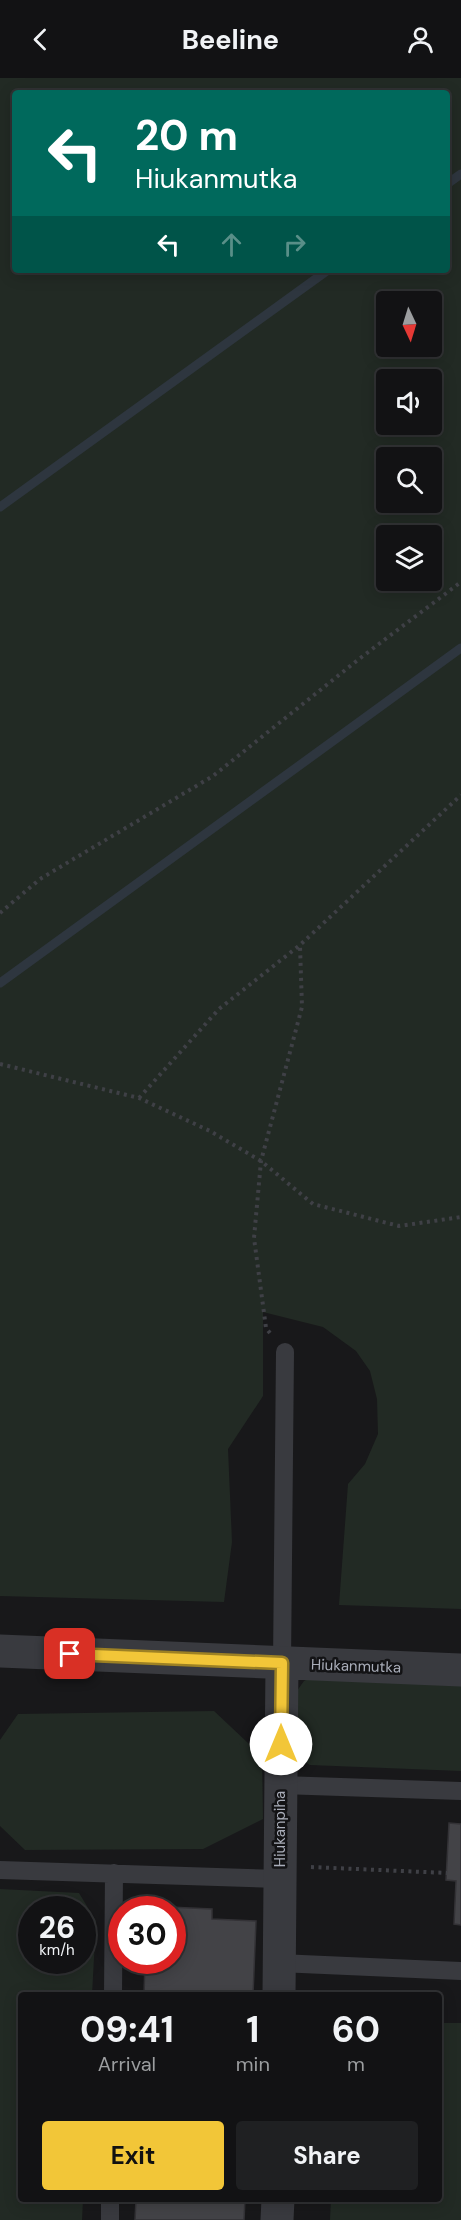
<!DOCTYPE html>
<style>
body{margin:0;font-family:"DM Sans",sans-serif;background:#1f2022;color:#f1f3f6;height:100vh;display:flex;flex-direction:column;font-size:22px;white-space:nowrap}
*{box-sizing:border-box;margin:0}
p{font-size:20px;color:#9c9ea0}
.icon{flex:none;width:33px;height:33px;fill:none;stroke:currentColor;stroke-width:2;stroke-linecap:round;stroke-linejoin:round}
.map{position:relative;flex:1;overflow:hidden}
.sheet{position:absolute;left:18px;top:1914px;width:424px;height:210px;display:flex;flex-direction:column;background:#121214;border-radius:6px;box-shadow:0 3px 15px #0003,0 0 0 2px #313234}
.sheet>*{flex:none}
.banner{position:absolute;left:12px;top:12px;width:438px;height:183px;border-radius:6px;box-shadow:0 3px 15px #0003,0 0 0 2px #313234;background:#00695c;color:#fff;overflow:hidden}
.needle{width:39px;rotate:176deg}
.tools{position:absolute;left:376px;top:213px;display:grid;gap:12px}
.tools a{display:grid;place-items:center;width:66px;height:66px;border-radius:6px;background:#121214;box-shadow:0 3px 15px #0003,0 0 0 2px #313234;font-size:30px}
.speed{position:absolute;left:18px;top:1818px;display:flex;gap:12px;font-size:30px;font-weight:700;text-align:center}
.speed>*{display:grid;place-content:center;width:78px;height:78px;border-radius:50%;background:#121214;box-shadow:0 3px 15px #0003,0 0 0 2px #313234;line-height:1}
.speed small{font-size:15px;font-weight:400}
.speed .limit{border:9px solid #d22;background:#fff;color:#111}
.pin{position:absolute;display:grid;place-items:center;width:51px;height:51px;color:#fff;margin:-26px;border-radius:12px;box-shadow:0 3px 9px #0006}
.me{position:absolute;width:66px;margin:-33px;rotate:0deg;stroke-linejoin:round;filter:drop-shadow(0 0 4px #0008)}
.turn{display:flex;align-items:center;gap:21px;height:126px;padding:0 24px;font-size:27px}
.turn .icon{width:78px;height:78px;stroke-width:2.5}
.turn b{display:block;font-size:42px;line-height:51px}
.lanes{display:flex;align-items:center;height:57px;padding:0 24px;background:#0003;justify-content:center;gap:30px;direction:ltr}
.lanes .off{opacity:.35}
.eta{display:flex;justify-content:space-evenly;align-items:center;height:102px;text-align:center}
.eta b{font-size:36px;font-weight:700;line-height:42px}
.primary-button{display:flex;gap:12px;margin-top:auto;padding:12px 24px}
.primary-button a{flex:1;height:69px;border-radius:6px;background:#f2c638;color:#111;font-size:24px;font-weight:700;line-height:69px;text-align:center}
.primary-button a+a{background:#1f2022;color:#f1f3f6}
header{display:flex;justify-content:space-between;align-items:center;height:78px;padding:0 24px;background:#121214;font-size:27px;font-weight:700}
.map>svg:first-child{display:block}
.green{fill:#222a24;fill-rule:evenodd}
.lines{fill:none;stroke-linecap:round;stroke-linejoin:round}
.stream{stroke:#2e363f;stroke-width:9}
.building{fill:#434347;stroke:#333236;stroke-width:1.5}
.path{stroke:#3f4046;stroke-width:4;stroke-dasharray:3 4.5;stroke-linecap:butt}
.lane{stroke:#393a3f;stroke-width:18}
.street{stroke:#393a3f;stroke-width:33}
.route-casing{stroke:#9d8124;stroke-width:15}
.route{stroke:#f2c638;stroke-width:10}
.labels{text-anchor:middle;stroke-width:5;stroke-linejoin:round;paint-order:stroke}
.street-label{font-size:15px;fill:#aaaeba;stroke:#131315}
</style>
<header><svg class="icon" aria-label="back" viewBox="0 0 24 24"><path d="M15 5l-7 7 7 7"/></svg>Beeline<svg class="icon" aria-label="person" viewBox="0 0 24 24"><circle cx="12" cy="8" r="4"/><path d="M4 21q1-7 8-7t8 7"/></svg></header>
<div class="map">
<svg width="461" height="2142" viewBox="0 0 461 2142">
<rect width="100%" height="100%" fill="#18181a"/>
<!-- green -->
<path class="green" d="M0,0H461V1531L339,1527L348,1406L365,1386L378,1356L377,1321L370,1293L356,1273L323,1249L263,1234V1318L228,1371L232,1464L224,1524L0,1518ZM15,15H447V192H15ZM387,224H432V268H387ZM387,302H432V346H387ZM387,380H432V424H387ZM387,458H432V502H387Z
M317,1597L461,1603V1693L310,1687L298,1680L293,1670L294,1617L304,1603Z
M214,1633L262,1678L263,1741L203,1771L25,1772L0,1748V1662L18,1636Z
M0,1811L79,1815L96,1843L92,1917H21V2121H83L82,2142H0ZM32,1832H82V1882H32Z
M440,1945H461V2142H330L331,2121H440Z"/>
<g class="lines">
<!-- stream -->
<path class="stream" d="M447,106L461,96
M0,429L328,192
M0,905L461,570"/>
</g>
<!-- building -->
<path class="building" d="M449,1745L461,1746V1847L454,1846L456,1803L446,1802Z
M147,1828L212,1831V1841L256,1843L253,1917H144L145,1882H172V1832H147Z
M136,2121H245L244,2142H135Z"/>
<g class="lines">
<!-- path -->
<path class="path" d="M0,835L40,801L213,698L359,581L461,504
M0,986L139,1020L210,1053L261,1083L313,1126L399,1148L461,1139
M139,1020L219,931L300,867L461,717
M270,1255L266,1250L254,1160L261,1083L302,929L300,868
M311,1789L447,1795"/>
<!-- lane -->
<path class="lane" d="M282,1585L285,1274
M281,1707L461,1713
M0,1792L280,1801
M279,1885L461,1893
M113,1917L114,1795
M110,2142V2121"/>
<!-- street -->
<path class="street" d="M0,1573L461,1592
M279,1917L282,1585
M277,2142L278,2121"/>
</g>
<g class="lines">
<!-- route casing -->
<g class="route-casing">
<path id="route" d="M70,1576L282,1585L281,1666"/>
</g>
<!-- route -->
<use href="#route" class="route"/>
</g>
<g class="labels">
<!-- street labels -->
<g class="street-label">
<text transform="translate(356 1588) rotate(2)" y="5">Hiukanmutka</text>
<text transform="translate(280 1751) rotate(-90)" y="5">Hiukanpiha</text>
</g>
</g>
</svg>
<div class="tools">
<a><svg class="needle" viewBox="-14 -14 28 28"><path d="M0-13l5 13h-10z" fill="#e53935"/><path d="M0 13l5-13h-10z" fill="#9c9ea0"/></svg></a>
<a><svg class="icon" aria-label="sound" viewBox="0 0 24 24"><path d="M4 9h4l5-4v14l-5-4H4zM17 9q2 3 0 6"/></svg></a>
<a><svg class="icon" aria-label="search" viewBox="0 0 24 24"><circle cx="10" cy="10" r="6"/><path d="M15 15l6 6"/></svg></a>
<a><svg class="icon" aria-label="layers" viewBox="0 0 24 24"><path d="M12 4l9 5-9 5-9-5zM3 14l9 5 9-5"/></svg></a>
</div>
<div class="speed"><div>26<small>km/h</small></div><div class="limit">30</div></div>
<div class="pin" style="left:70px;top:1576px;background:#d93025"><svg class="icon" aria-label="arrive" viewBox="0 0 24 24"><path d="M6 21V4h12l-3 4 3 4H6"/></svg></div>
<svg class="me" style="left:281px;top:1666px" viewBox="-20 -20 40 40"><circle r="19" fill="#fff"/><path d="M0-13L10 11 0 6-10 11z" fill="#f2c638"/></svg>
<div class="banner">
<div class="turn"><svg class="icon" aria-label="left" viewBox="0 0 24 24"><path d="M17 20v-9H6M10 6l-5 5 5 5"/></svg><div><b>20 m</b>Hiukanmutka</div></div>
<div class="lanes"><svg class="icon" aria-label="left" viewBox="0 0 24 24"><path d="M17 20v-9H6M10 6l-5 5 5 5"/></svg><svg class="icon off" aria-label="ahead" viewBox="0 0 24 24"><path d="M12 20V5M6 11l6-6 6 6"/></svg><svg class="icon off" aria-label="right" viewBox="0 0 24 24"><path d="M7 20v-9h11M14 6l5 5-5 5"/></svg></div>
</div>
<section class="sheet">
<div class="eta">
<div><b>09:41</b><p>Arrival</p></div>
<div><b>1</b><p>min</p></div>
<div><b>60</b><p>m</p></div>
</div>
<div class="primary-button"><a>Exit</a><a>Share</a></div>
</section>
</div>
